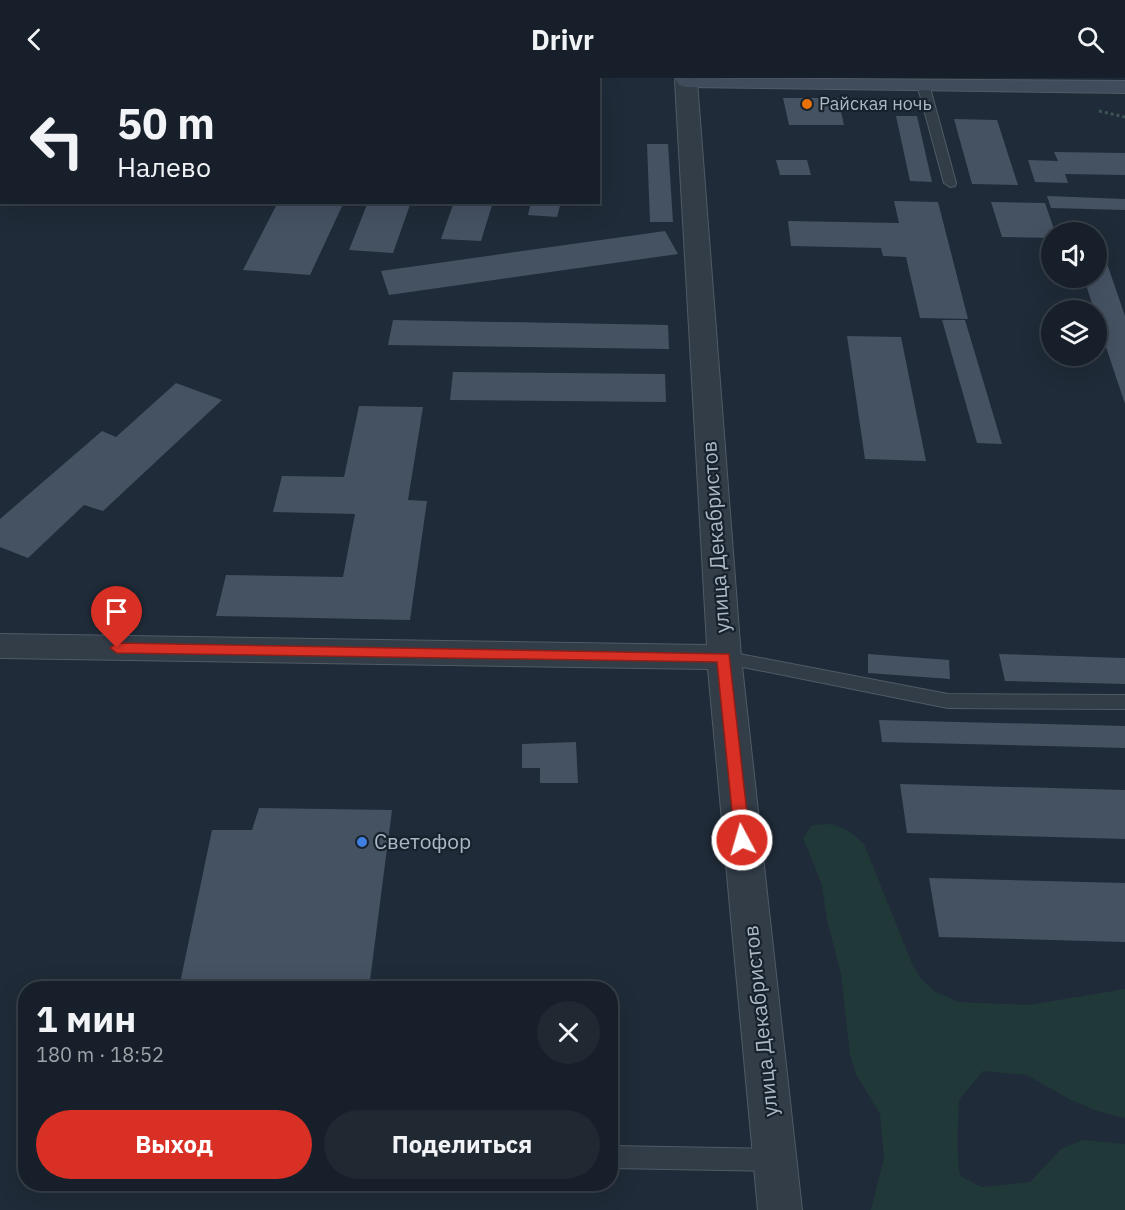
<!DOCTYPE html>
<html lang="ru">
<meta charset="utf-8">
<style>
body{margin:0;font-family:"IBM Plex Sans",sans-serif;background:#202832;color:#f1f3f6;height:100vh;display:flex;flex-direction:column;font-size:22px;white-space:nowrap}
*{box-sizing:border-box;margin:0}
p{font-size:20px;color:#9ea3a8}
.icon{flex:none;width:33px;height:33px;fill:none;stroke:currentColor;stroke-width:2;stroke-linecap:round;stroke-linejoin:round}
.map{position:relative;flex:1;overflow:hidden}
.side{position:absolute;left:18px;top:903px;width:600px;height:210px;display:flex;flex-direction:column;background:#17202a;border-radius:24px;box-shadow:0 6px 24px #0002,0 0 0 2px #363e47}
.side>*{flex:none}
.banner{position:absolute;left:0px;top:0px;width:600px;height:126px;box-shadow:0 6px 24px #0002,0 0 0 2px #363e47;background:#17202a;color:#f1f3f6;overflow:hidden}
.buttons{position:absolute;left:1041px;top:144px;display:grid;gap:12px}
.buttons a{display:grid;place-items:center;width:66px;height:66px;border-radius:50%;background:#17202a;box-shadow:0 6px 24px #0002,0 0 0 2px #363e47;font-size:30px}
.pin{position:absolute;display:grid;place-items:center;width:51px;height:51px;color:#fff;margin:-62px -26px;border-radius:50% 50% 50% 0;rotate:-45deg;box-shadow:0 0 6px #0007}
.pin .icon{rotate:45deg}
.me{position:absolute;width:66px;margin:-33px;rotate:354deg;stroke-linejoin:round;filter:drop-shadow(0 0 4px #0008)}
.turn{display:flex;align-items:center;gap:21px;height:126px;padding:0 18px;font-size:27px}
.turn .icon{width:78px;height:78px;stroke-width:2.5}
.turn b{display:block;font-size:42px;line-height:51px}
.round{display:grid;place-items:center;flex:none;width:63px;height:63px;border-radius:32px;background:#202832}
.head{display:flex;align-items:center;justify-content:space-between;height:102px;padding:0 18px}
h1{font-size:36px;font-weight:700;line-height:45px}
.primary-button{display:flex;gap:12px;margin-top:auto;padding:12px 18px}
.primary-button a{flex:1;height:69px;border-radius:36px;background:#d93025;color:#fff;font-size:24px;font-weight:700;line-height:69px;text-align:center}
.primary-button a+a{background:#202832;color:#f1f3f6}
header{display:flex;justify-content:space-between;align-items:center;height:78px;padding:0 18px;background:#17202a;font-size:27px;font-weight:700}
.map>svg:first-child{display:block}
.green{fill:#213839}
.building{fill:#455262}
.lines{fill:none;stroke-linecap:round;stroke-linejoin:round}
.lane-casing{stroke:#505b66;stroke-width:2}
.street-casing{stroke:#505b66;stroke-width:2}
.secondary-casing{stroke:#505b66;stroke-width:2}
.path{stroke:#3e5556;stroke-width:3;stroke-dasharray:3 3;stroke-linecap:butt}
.lane{fill:#323d48;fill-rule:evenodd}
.street{fill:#323d48;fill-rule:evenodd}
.secondary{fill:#404c5b;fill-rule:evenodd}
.route{fill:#d93025;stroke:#8d1f18;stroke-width:1.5}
.food-dot{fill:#e8710a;stroke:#18222d;stroke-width:2}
.shop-dot{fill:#3f7fe0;stroke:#18222d;stroke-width:2}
.labels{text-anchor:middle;stroke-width:4.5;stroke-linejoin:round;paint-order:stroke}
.far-poi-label{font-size:18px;fill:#acb8c5;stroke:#18222d;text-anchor:start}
.street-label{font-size:21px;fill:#acb8c5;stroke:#18222d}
.poi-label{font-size:21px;fill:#acb8c5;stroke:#18222d;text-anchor:start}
</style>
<header><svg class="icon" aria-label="back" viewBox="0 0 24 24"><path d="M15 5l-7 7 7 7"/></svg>Drivr<svg class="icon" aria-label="search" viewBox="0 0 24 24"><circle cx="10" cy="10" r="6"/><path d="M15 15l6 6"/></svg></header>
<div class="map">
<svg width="1125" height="1132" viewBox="0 0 1125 1132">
<rect width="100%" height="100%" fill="#1f2b38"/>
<!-- green -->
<path class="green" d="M832,746L850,754L864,766L911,883L920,900L934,913L958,924L1028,927L1125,911V1040L1097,1033L1069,1021L1027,997L983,993L959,1022C958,1047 956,1074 960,1098L982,1109L1030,1104L1061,1071L1082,1062L1125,1066V1132H871L884,1080L880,1036L856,996L850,977L841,896L827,842L822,807L803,760L812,747Z"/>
<!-- building -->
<path class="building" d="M783,20H838L844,47H789Z
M896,38H917L932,104L910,103Z
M954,41L997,42L1018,107L972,106Z
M647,66H668L673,144H650Z
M1054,74L1125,75V97L1065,96L1068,105L1035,104L1028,82L1058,83Z
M776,82H807L811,97H780Z
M1047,118L1125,121V132L1051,130Z
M894,123L938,124L968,241L920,240L906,179L883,178L881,170L791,168L788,143L899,145Z
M278,124H344L310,197L243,192Z
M368,124H411L393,175L349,172Z
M454,124H493L481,163L441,161Z
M531,124H561L557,139L528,137Z
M991,124L1045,125L1055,154H1052V160L1002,159Z
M665,153L678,176L389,217L381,193Z
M1096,162H1099L1125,238V326L1096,239V232H1094L1084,200H1096Z
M393,242L668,247L669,271L388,267Z
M942,242H965L1002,366L977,365Z
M847,258L901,259L926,383L865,381Z
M453,294L665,296L666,324L450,322Z
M176,305L222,322L103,433L84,427L28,480L0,469V441L102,353L116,359Z
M359,328L423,329L408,422L427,423L410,542L216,538L226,497L343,499L355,436L273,434L282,398L344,399Z
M868,576L949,582L950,601L868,595Z
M999,576L1125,580V606L1005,603Z
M879,642L1125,648V670L882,664Z
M576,664L578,705H540V690H522V666Z
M900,706L1125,712V761L907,755Z
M259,730L392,732L369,910H179L212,752H252Z
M929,800L1125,805V864L939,859Z"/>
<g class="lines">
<!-- lane casing -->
<g class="lane-casing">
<path id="lane" d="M923,3L929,6L956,105L955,108L950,109L944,105L917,6Z
M724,573L948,616L1125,617V631L948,630L718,584L715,579L718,574Z
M610,1068L775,1071L783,1074L787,1082L783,1090L775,1093L610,1090Z"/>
</g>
<!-- street casing -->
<g class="street-casing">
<path id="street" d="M677,0H695L697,3L741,579L802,1132H758L708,591L0,580V556L707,567L675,3Z"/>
</g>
<!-- secondary casing -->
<g class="secondary-casing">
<path id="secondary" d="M675,0L1125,3V15L686,9L679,7Z"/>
</g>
<!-- path -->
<path class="path" d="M1099,33L1125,39"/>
<!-- lane -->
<use href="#lane" class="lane"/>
<!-- street -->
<use href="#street" class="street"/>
<!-- secondary -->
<use href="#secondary" class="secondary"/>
</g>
<!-- route -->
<path class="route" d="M117,565L729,576L750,762L748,766H737L735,762L717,584L117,575L110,570Z"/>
<!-- markers -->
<circle class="food-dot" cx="807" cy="26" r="6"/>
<circle class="shop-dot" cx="362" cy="764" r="6"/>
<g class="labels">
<!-- far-poi labels -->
<g class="far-poi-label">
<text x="819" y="32">Райская ночь</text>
</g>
<!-- street labels -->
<g class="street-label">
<text transform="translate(716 459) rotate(-94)" y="7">улица Декабристов</text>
<text transform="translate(761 943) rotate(-96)" y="7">улица Декабристов</text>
</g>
<!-- poi labels -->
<g class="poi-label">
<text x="374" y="771">Светофор</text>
</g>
</g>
</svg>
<div class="buttons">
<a><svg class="icon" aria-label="sound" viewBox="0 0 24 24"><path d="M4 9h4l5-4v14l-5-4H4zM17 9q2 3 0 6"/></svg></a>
<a><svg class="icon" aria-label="layers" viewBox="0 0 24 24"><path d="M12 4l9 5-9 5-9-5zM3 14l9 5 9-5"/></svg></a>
</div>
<div class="pin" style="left:117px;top:570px;background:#d93025"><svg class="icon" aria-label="arrive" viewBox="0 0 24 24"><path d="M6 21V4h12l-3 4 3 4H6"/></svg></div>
<svg class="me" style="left:742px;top:762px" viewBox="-20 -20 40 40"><circle r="17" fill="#d93025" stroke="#fff" stroke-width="3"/><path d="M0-11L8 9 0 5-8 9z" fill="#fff"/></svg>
<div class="banner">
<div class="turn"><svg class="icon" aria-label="left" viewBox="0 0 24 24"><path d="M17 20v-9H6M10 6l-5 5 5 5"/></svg><div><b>50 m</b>Налево</div></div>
</div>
<section class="side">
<div class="head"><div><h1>1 мин</h1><p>180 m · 18:52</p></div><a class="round"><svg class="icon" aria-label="close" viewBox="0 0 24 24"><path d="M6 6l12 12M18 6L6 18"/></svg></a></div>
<div class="primary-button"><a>Выход</a><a>Поделиться</a></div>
</section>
</div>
